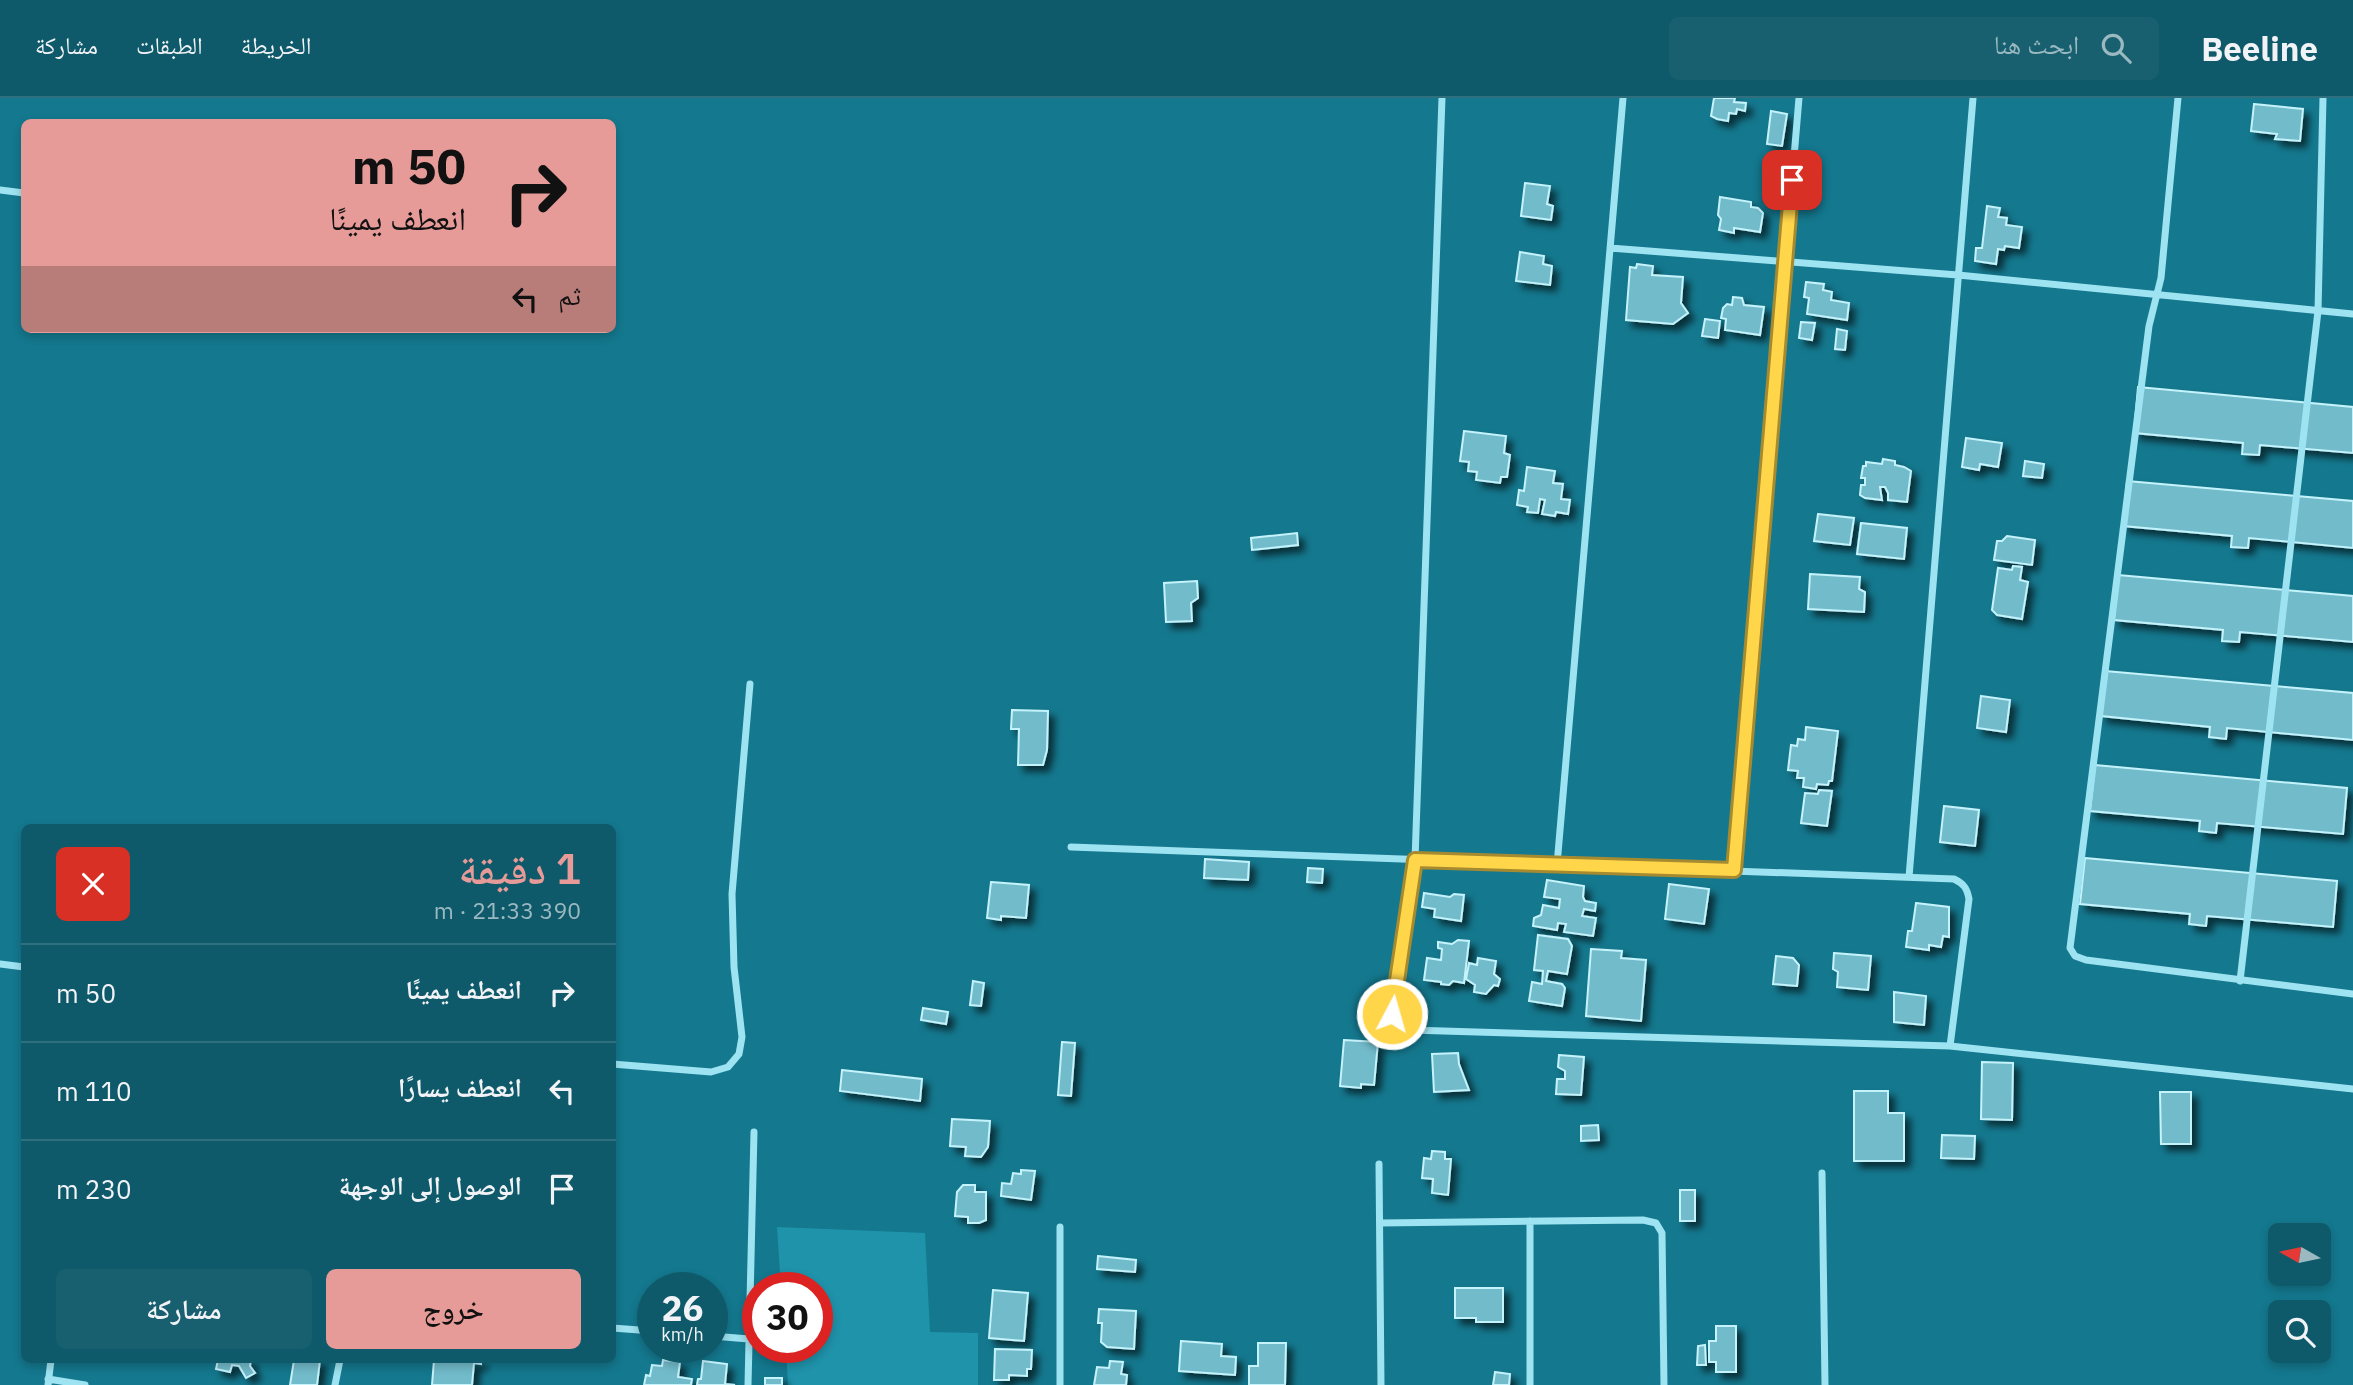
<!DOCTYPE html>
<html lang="ar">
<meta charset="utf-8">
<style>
body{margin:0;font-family:"IBM Plex Sans","Noto Naskh Arabic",sans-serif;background:#186070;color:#f1f3f6;direction:rtl;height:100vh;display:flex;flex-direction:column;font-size:26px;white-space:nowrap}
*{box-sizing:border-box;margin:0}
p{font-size:23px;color:#9bb9c1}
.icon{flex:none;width:38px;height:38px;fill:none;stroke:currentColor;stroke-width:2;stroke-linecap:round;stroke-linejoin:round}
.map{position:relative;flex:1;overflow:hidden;direction:ltr}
.sheet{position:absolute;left:21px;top:726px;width:595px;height:539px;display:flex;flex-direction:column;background:#0f5a6a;border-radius:10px;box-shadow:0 4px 10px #0003;direction:rtl}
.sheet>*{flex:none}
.guide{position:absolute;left:21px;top:21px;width:595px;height:214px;border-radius:10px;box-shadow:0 4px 10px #0003;direction:rtl;background:#e69b98;color:#111;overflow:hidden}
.needle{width:46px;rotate:279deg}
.controls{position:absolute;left:2268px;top:1125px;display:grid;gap:14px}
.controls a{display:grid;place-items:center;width:63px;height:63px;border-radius:10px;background:#0f5a6a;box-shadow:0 4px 10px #0003;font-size:35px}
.speed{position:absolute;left:637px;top:1174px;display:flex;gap:14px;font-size:35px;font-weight:700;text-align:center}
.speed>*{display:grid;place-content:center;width:91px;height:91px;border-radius:50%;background:#0f5a6a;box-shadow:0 4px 10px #0003;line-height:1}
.speed small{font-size:18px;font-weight:400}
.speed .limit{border:10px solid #d22;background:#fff;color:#111}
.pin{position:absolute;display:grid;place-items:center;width:60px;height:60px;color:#fff;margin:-30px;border-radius:14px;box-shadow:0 4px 10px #0006}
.me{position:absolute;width:77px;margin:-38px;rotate:6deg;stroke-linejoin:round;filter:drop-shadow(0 0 5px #0008)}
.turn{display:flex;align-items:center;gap:24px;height:147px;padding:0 35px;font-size:32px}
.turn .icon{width:91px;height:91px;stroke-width:2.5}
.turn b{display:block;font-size:49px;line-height:60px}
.then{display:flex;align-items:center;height:66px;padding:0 35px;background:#0003;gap:14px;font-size:26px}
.round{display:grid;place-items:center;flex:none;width:74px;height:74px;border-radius:10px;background:#186070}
.head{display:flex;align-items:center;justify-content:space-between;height:119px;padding:0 35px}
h1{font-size:42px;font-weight:600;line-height:52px;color:#e69b98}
.button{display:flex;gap:14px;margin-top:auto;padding:14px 35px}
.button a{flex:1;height:80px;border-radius:10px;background:#e69b98;color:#111;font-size:28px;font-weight:600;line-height:80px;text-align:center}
.button a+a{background:#186070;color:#f1f3f6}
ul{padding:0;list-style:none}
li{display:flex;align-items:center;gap:21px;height:98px;padding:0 35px;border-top:2px solid #2f6f7e}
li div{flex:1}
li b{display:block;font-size:26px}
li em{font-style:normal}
header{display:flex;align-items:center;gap:42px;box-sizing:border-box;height:98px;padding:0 35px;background:#0f5a6a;border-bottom:2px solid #2f6f7e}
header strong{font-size:33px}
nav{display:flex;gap:38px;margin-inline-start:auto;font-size:24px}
.search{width:490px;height:63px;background:#186070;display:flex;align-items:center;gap:18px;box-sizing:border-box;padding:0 24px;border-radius:10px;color:#9bb9c1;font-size:26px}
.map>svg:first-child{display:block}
.green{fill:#1f93aa}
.building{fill:#72bbcb;stroke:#c5f3fc;stroke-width:2;filter:url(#shadow)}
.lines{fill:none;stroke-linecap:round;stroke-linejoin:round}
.minor{stroke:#9ee3f1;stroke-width:7}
.route-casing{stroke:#a68a30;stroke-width:18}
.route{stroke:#ffd54a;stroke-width:12}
</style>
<header>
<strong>Beeline</strong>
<div class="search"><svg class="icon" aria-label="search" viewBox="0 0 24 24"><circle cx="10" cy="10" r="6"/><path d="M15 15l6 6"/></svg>ابحث هنا</div>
<nav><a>الخريطة</a><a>الطبقات</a><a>مشاركة</a></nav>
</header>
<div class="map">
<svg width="2353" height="1287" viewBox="0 0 2353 1287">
<defs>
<filter id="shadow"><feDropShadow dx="6" dy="6" stdDeviation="3.5" flood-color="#0009"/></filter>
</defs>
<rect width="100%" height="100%" fill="#14788e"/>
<!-- green -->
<path class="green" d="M777,1129L925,1135L930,1234L978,1235V1287H788L786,1250H817V1190H781Z"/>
<!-- building -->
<path class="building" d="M1714,0H1735L1734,4L1746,5L1745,13L1737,11L1736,16L1729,15L1728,23L1717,21L1711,18Z
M2254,6L2303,11L2300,43L2275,41L2277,36L2251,33Z
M1771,13L1787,16L1782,48L1767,46Z
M1525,85L1550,88L1547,106L1553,108L1551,122L1521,118Z
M1720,99L1751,104V109L1758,110L1763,115L1760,134L1734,130V135L1719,132L1721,121L1718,117Z
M1987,108L2000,110L1998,119L2007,120L2006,127L2022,129L2019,150L2005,148L2004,152L1998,151L1996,166L1975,163L1976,150H1982Z
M1520,154L1544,158L1543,166L1552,168L1550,187L1516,183Z
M1637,166L1653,168L1652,177L1683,179L1681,205L1688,215L1673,226L1626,222L1630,169L1636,170Z
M1806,184L1824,186L1823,192L1832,194L1831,202L1849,205L1847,222L1807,216L1809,200L1804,199Z
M1733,199L1742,200L1744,207L1764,209L1760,237L1725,232L1726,221L1721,220L1723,210L1727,206L1732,207Z
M1705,221L1720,223L1718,240L1702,238Z
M1801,224L1815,225L1812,242L1799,240Z
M1837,231L1847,233L1845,252L1835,251Z
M2138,289L2353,309V355L2260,347L2259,357L2242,356L2243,345L2134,335Z
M1464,333L1506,338L1504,355L1510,357L1507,379H1501L1500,385L1476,382L1477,374L1468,373L1469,364L1460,363Z
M1966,340L2002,345L1998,369L1980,366L1979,372L1962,369Z
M1883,361L1895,363V367L1904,369L1911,373L1907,404L1888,402V395L1885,389H1880L1882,402L1865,400L1860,397L1861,387H1865V380H1861L1863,368H1866V364L1882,366Z
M2025,363L2044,366L2042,380L2023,378Z
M1527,369L1555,373L1553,385L1563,386L1561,401L1570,402L1568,416L1556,414L1555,418L1542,416L1545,402L1540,401L1538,415L1527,414L1528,409L1517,407L1519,392L1524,393Z
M2127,383L2353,403V450L2249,440L2248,450L2231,449L2232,438L2123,428Z
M1818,416L1854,420L1850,447L1814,443Z
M1861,425L1907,430L1904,461L1857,456Z
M1297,435L1298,447L1252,452L1251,440Z
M2007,438L2035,442L2032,467L1994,462L1997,443H2002Z
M2013,468L2022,469L2020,482L2028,484L2022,521L1997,517L1992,512L1998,470L2012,472Z
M1810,476L1860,479L1859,491L1865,494L1864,514L1808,511Z
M2118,477L2353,498V544L2240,534L2239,544L2222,543L2223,532L2114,522Z
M1197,483L1198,500L1191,505L1192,523L1166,524L1164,485Z
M2105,573L2353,595V642L2227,630L2226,641L2209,639L2210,629L2101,618Z
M1981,598L2010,602L2006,634L1977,630Z
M1012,612L1048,613L1047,652L1043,667H1018L1019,631H1011Z
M1806,629L1838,633L1832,683H1829L1828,687L1817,686L1816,691L1803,689L1804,680H1797L1798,673L1788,672L1791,647L1797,648L1798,641L1805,642Z
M2095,667L2347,690L2343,736L2217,725L2216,735L2199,733L2200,723L2090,713Z
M1819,692L1832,693L1827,728L1801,725L1805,695L1818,696Z
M1944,708L1979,712L1975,748L1940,744Z
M2085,760L2337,783L2333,829L2207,818L2206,828L2189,826L2190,816L2080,806Z
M1205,761L1249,764L1248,782L1204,780Z
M1308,770L1323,771L1322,785L1307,784Z
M1547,782L1584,788L1583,799L1585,803L1596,805L1595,813L1584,811L1582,818L1596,820L1593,838L1564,834L1566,826L1558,825L1557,832L1533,828L1534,820L1541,817L1543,807L1559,810L1560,801L1544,799Z
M991,784L1029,787L1026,820L1001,818V822L987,820Z
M1669,786L1709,791L1704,826L1665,821Z
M1424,795L1450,799L1454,796L1464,797L1461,823L1434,819L1435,811L1422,809Z
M1916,805L1949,809V839L1943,838L1941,849L1929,847V852L1906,849L1908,833H1912Z
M1538,837L1568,841L1572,848L1567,876L1548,873L1546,883L1562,886L1565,890L1562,908L1529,903L1532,884L1542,886L1543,873L1534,872Z
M1458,842L1469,843L1464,885L1453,883L1449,887L1441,886V884L1424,882L1427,860L1441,862L1442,851L1438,850V844L1452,846Z
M1591,851L1622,853L1621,860L1646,862L1641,923L1586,918Z
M1834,855L1871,858L1868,892L1837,889L1838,874L1833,871Z
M1776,858L1793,860L1799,867L1797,888L1773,886Z
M1478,860L1496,863L1494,876L1500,881L1498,888L1494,887L1486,896L1474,894L1475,887L1466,881L1469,865L1477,867Z
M973,883L984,885L981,908L970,907Z
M1894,894L1926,898L1924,927L1894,924Z
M923,910L948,914L946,926L921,922Z
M1344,942L1378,944L1374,987L1361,986V990L1340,988Z
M1062,944L1075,945L1071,998L1058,997Z
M1458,955L1459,966L1469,992L1434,994L1432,956Z
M1559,957L1584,959L1581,997L1556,996L1557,981H1565V973L1558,969Z
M1982,964L2013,965L2012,1022L1981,1021Z
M842,972L922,981L920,1003L840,993Z
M1854,993H1888V1015H1904V1063H1854Z
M2160,994H2191V1046H2161Z
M952,1021L990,1023L988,1049L981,1059L965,1058L966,1049L950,1048Z
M1598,1027L1599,1042L1581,1043V1028Z
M1942,1037L1975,1038L1974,1061L1941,1060Z
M1432,1053L1445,1054V1061H1451L1448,1097L1432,1095L1433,1081L1422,1080L1424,1060L1431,1061Z
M1021,1072L1035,1073L1031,1102L1001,1098L1002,1085L1011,1086L1013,1075L1021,1076Z
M963,1087H975V1094H986V1122L979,1125H968V1119L955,1118L957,1094Z
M1680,1092H1695V1123H1680Z
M1098,1158L1136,1162L1135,1174L1097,1171Z
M1455,1190H1503V1224H1476V1220H1455Z
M993,1192L1028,1195L1024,1243L989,1240Z
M1099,1211L1136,1213L1134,1251L1107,1249L1101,1244L1102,1225H1098Z
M1716,1228H1736V1274H1716V1264H1709V1243H1716Z
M1181,1243L1222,1246L1221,1258L1236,1259L1235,1277L1179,1273Z
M1258,1245H1286L1285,1287H1249V1268H1258Z
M1705,1247L1706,1267H1697L1698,1248Z
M995,1251L1032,1252L1031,1271H1027V1278L1009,1277V1282H994Z
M218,1262H251L250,1268L255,1275L246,1280L239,1268L232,1267L230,1274L216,1271Z
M294,1262H320L317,1287H290Z
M434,1262H481V1266L474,1265L472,1287H432Z
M663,1262L680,1264L678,1279L692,1281L691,1287H644L646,1277L650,1278L652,1267L662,1268Z
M703,1263L727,1266L725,1286L735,1287H697L698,1281H701Z
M1110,1263L1123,1264L1121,1276L1127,1277L1126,1287H1094L1097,1269L1109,1270Z
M1495,1274L1510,1276L1509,1287H1493Z
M765,1280H782V1287H765Z"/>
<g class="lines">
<!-- minor -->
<path class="minor" d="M1442,0L1415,762L1391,909C1393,922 1398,929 1410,932L1950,948L2353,991
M2178,0L2161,180L2149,228L2070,850L2075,858L2086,862L2353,896
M0,92L24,95
M1610,150L1958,177L2353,216
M1071,749L1954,781C1964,786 1967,790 1969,801L1950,948
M1557,767L1623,0
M1734,772L1799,0
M1909,779L1973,0
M0,866L24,869
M2240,883L2318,213L2323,0
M612,966L711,974L728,969L739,956L742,939L734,869L732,796L750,586
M1379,1066L1381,1287
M1822,1075L1825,1287
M1380,1125L1643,1122L1656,1125L1662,1135L1664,1287
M612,1230L653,1233
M712,1238L749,1241
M48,1281L85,1287
M48,1287L51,1262
M335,1287L340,1262
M748,1287L754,1034
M1060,1287V1129
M1530,1287V1123"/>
</g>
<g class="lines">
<!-- route casing -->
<g class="route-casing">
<path id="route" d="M1392,916L1415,762L1734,772L1792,82"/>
</g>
<!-- route -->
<use href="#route" class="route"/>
</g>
</svg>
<div class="controls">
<a><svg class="needle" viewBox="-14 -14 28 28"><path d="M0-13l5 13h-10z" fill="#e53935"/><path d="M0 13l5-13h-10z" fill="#9bb9c1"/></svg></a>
<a><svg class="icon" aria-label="search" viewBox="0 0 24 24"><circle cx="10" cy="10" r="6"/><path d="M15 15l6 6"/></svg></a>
</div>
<div class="speed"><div>26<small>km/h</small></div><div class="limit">30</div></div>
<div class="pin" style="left:1792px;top:82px;background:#d93025"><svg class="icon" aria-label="arrive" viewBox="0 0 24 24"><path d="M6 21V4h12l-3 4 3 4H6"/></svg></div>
<svg class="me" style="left:1392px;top:916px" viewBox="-20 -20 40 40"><circle r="17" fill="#ffd54a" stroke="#fff" stroke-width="3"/><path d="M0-11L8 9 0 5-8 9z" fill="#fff"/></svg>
<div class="guide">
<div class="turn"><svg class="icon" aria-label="right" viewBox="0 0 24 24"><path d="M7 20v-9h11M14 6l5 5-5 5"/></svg><div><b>50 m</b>انعطف يمينًا</div></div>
<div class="then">ثم<svg class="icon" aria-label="left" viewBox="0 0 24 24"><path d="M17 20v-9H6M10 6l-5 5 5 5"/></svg></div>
</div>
<section class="sheet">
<div class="head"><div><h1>1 دقيقة</h1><p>390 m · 21:33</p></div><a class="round" style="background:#d93025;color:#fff"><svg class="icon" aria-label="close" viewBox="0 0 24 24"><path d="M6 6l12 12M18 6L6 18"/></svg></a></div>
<ul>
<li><svg class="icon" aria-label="right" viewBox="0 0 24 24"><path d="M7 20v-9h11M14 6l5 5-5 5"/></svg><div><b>انعطف يمينًا</b></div><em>50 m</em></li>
<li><svg class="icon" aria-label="left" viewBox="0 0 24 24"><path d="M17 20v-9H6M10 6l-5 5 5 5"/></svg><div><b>انعطف يسارًا</b></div><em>110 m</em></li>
<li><svg class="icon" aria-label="arrive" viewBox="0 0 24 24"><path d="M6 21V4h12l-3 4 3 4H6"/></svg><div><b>الوصول إلى الوجهة</b></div><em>230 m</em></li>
</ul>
<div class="button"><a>خروج</a><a>مشاركة</a></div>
</section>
</div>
